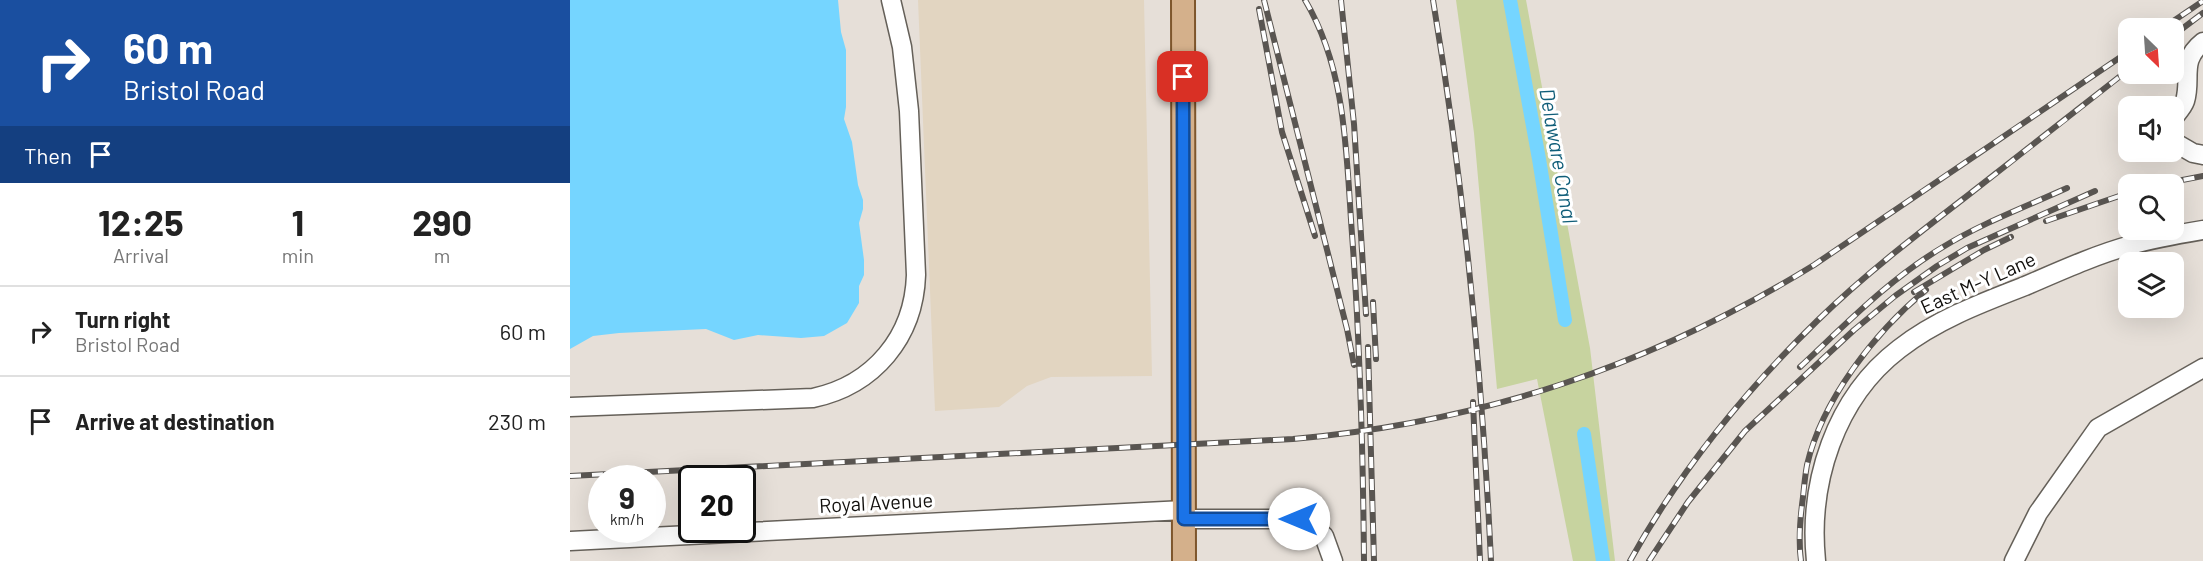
<!DOCTYPE html>
<style>
body{margin:0;font-family:Barlow,sans-serif;background:#f6f6f6;color:#222;height:100vh;display:flex;flex-direction:column;font-size:22px;white-space:nowrap}
*{box-sizing:border-box;margin:0}
p{font-size:20px;color:#767676}
.icon{flex:none;width:33px;height:33px;fill:none;stroke:currentColor;stroke-width:2;stroke-linecap:round;stroke-linejoin:round}
.map{position:relative;flex:1;overflow:hidden}
.drawer{display:flex;flex-direction:column;background:#fff;width:570px}
.drawer>*{flex:none}
.hud{background:#1a4fa0;color:#fff;overflow:hidden}
.needle{width:39px;rotate:155deg}
.fabs{position:absolute;left:1548px;top:18px;display:grid;gap:12px}
.fabs a{display:grid;place-items:center;width:66px;height:66px;border-radius:12px;background:#fff;box-shadow:0 6px 24px #0002;font-size:30px}
.speed{position:absolute;left:18px;top:465px;display:flex;gap:12px;font-size:30px;font-weight:700;text-align:center}
.speed>*{display:grid;place-content:center;width:78px;height:78px;border-radius:50%;background:#fff;box-shadow:0 6px 24px #0002;line-height:1}
.speed small{font-size:15px;font-weight:400}
.speed .limit{border:3px solid #111;border-radius:9px;background:#fff;color:#111}
.pin{position:absolute;display:grid;place-items:center;width:51px;height:51px;color:#fff;margin:-26px;border-radius:12px;box-shadow:0 3px 9px #0006}
.me{position:absolute;width:66px;margin:-33px;rotate:270deg;stroke-linejoin:round;filter:drop-shadow(0 0 4px #0008)}
.turn{display:flex;align-items:center;gap:21px;height:126px;padding:0 24px;font-size:27px}
.turn .icon{width:78px;height:78px;stroke-width:2.5}
.turn b{display:block;font-size:42px;line-height:51px}
.then{display:flex;align-items:center;height:57px;padding:0 24px;background:#0003;gap:12px;font-size:22px}
.eta{display:flex;justify-content:space-evenly;align-items:center;height:102px;text-align:center}
.eta b{font-size:36px;font-weight:700;line-height:42px}
ul{padding:0;list-style:none}
li{display:flex;align-items:center;gap:18px;height:90px;padding:0 24px;border-top:2px solid #e0e0e0}
li div{flex:1}
li b{display:block;font-size:22px}
li em{font-style:normal}
main{display:flex;flex:1;min-height:0}
.map>svg:first-child{display:block}
.industrial{fill:#e2d5c1}
.green{fill:#c7d39f}
.water{fill:#75d5ff}
.lines{fill:none;stroke-linecap:round;stroke-linejoin:round}
.canal{stroke:#75d5ff;stroke-width:14}
.minor-casing{stroke:#656059;stroke-width:21}
.major-casing{stroke:#7e562c;stroke-width:26}
.minor{stroke:#fff;stroke-width:18}
.major{stroke:#d4b08b;stroke-width:22}
.rail-casing{stroke:#595551;stroke-width:6}
.rail{stroke:#fff;stroke-width:4;stroke-dasharray:11;stroke-linecap:butt}
.route-casing{stroke:#114b97;stroke-width:15}
.route{stroke:#1a73e8;stroke-width:10}
.labels{text-anchor:middle;stroke-width:6;stroke-linejoin:round;paint-order:stroke}
.street-label{font-size:20px;fill:#110f0c;stroke:#fff}
.water-label{font-size:21px;font-style:italic;fill:#105e79;stroke:#fff}
</style>
<main>
<section class="drawer">
<div class="hud">
<div class="turn"><svg class="icon" aria-label="right" viewBox="0 0 24 24"><path d="M7 20v-9h11M14 6l5 5-5 5"/></svg><div><b>60 m</b>Bristol Road</div></div>
<div class="then">Then<svg class="icon" aria-label="arrive" viewBox="0 0 24 24"><path d="M6 21V4h12l-3 4 3 4H6"/></svg></div>
</div>
<div class="eta">
<div><b>12:25</b><p>Arrival</p></div>
<div><b>1</b><p>min</p></div>
<div><b>290</b><p>m</p></div>
</div>
<ul>
<li><svg class="icon" aria-label="right" viewBox="0 0 24 24"><path d="M7 20v-9h11M14 6l5 5-5 5"/></svg><div><b>Turn right</b><p>Bristol Road</p></div><em>60 m</em></li>
<li><svg class="icon" aria-label="arrive" viewBox="0 0 24 24"><path d="M6 21V4h12l-3 4 3 4H6"/></svg><div><b>Arrive at destination</b></div><em>230 m</em></li>
</ul>
</section>
<div class="map">
<svg width="1633" height="561" viewBox="0 0 1633 561">
<rect width="100%" height="100%" fill="#e6dfd8"/>
<!-- industrial -->
<path class="industrial" d="M348,0H574L582,376L481,377L457,386L429,407L365,411Z"/>
<!-- green -->
<path class="green" d="M886,0H956L1020,348L1045,561H1003L967,379L927,389L904,133Z"/>
<!-- water -->
<path class="water" d="M0,0H268L271,32L276,50V107L274,119L282,142L288,185L293,200V209L289,223L294,260V275L289,286V303L277,323L254,336L231,338L188,335L164,340L136,329L49,333L23,336L0,349Z"/>
<g class="lines">
<!-- canal -->
<path class="canal" d="M940,0L969,159L995,320
M1014,434L1033,561"/>
<!-- minor casing -->
<g class="minor-casing">
<path id="minor" d="M1604,117C1608,112 1613,107 1615,101C1622,78 1609,61 1633,42
M1604,142L1623,153L1633,155
M0,407L243,398C304,385 344,337 346,275L339,111L332,47L321,0
M614,519H729L754,536L763,561
M0,541L614,510
M1246,561C1238,483 1265,398 1329,349C1366,320 1411,303 1455,286C1490,271 1525,255 1561,245C1585,238 1609,234 1633,230
M1444,561L1468,513L1528,428L1633,368"/>
</g>
<!-- major casing -->
<g class="major-casing">
<path id="major" d="M613,0L614,561"/>
</g>
<!-- minor -->
<use href="#minor" class="minor"/>
<!-- major -->
<use href="#major" class="major"/>
<!-- rail casing -->
<g class="rail-casing">
<path id="rail" d="M694,0L777,329L784,365
M735,0C777,71 776,154 782,234C790,343 793,452 794,561
M771,0L784,124L796,314
M863,0C894,186 912,373 921,561
M689,9L712,132L745,236
M1593,28L1633,1
M1604,35L1633,13
M1592,184L1633,176
M1476,221L1558,193
M1344,292L1414,250L1441,237
M803,302L806,359
M798,347L804,561
M1230,367C1275,325 1319,279 1373,247C1412,223 1455,207 1497,188
M903,402L910,561
M0,476L723,439C914,422 1080,366 1244,265L1558,52
M1060,561C1109,472 1174,392 1247,321C1293,276 1345,236 1397,196C1451,154 1505,112 1558,70
M1079,561L1118,502L1175,431L1284,330L1325,296L1367,266L1397,248L1525,191
M1231,561C1228,539 1230,519 1233,497C1234,487 1235,476 1237,465C1252,400 1305,332 1356,290"/>
</g>
<!-- rail -->
<use href="#rail" class="rail"/>
</g>
<g class="lines">
<!-- route casing -->
<g class="route-casing">
<path id="route" d="M613,77L614,519H729"/>
</g>
<!-- route -->
<use href="#route" class="route"/>
</g>
<g class="labels">
<!-- street labels -->
<g class="street-label">
<text transform="translate(1408 283) rotate(-24)" y="7">East M-Y Lane</text>
<text transform="translate(306 503) rotate(-3)" y="7">Royal Avenue</text>
</g>
<!-- water labels -->
<g class="water-label">
<text transform="translate(988 156) rotate(80)" y="7">Delaware Canal</text>
</g>
</g>
</svg>
<div class="fabs">
<a><svg class="needle" viewBox="-14 -14 28 28"><path d="M0-13l5 13h-10z" fill="#e53935"/><path d="M0 13l5-13h-10z" fill="#767676"/></svg></a>
<a><svg class="icon" aria-label="sound" viewBox="0 0 24 24"><path d="M4 9h4l5-4v14l-5-4H4zM17 9q2 3 0 6"/></svg></a>
<a><svg class="icon" aria-label="search" viewBox="0 0 24 24"><circle cx="10" cy="10" r="6"/><path d="M15 15l6 6"/></svg></a>
<a><svg class="icon" aria-label="layers" viewBox="0 0 24 24"><path d="M12 4l9 5-9 5-9-5zM3 14l9 5 9-5"/></svg></a>
</div>
<div class="speed"><div>9<small>km/h</small></div><div class="limit">20</div></div>
<div class="pin" style="left:613px;top:77px;background:#d93025"><svg class="icon" aria-label="arrive" viewBox="0 0 24 24"><path d="M6 21V4h12l-3 4 3 4H6"/></svg></div>
<svg class="me" style="left:729px;top:519px" viewBox="-20 -20 40 40"><circle r="19" fill="#fff"/><path d="M0-13L10 11 0 6-10 11z" fill="#1a73e8"/></svg>
</div>
</main>
